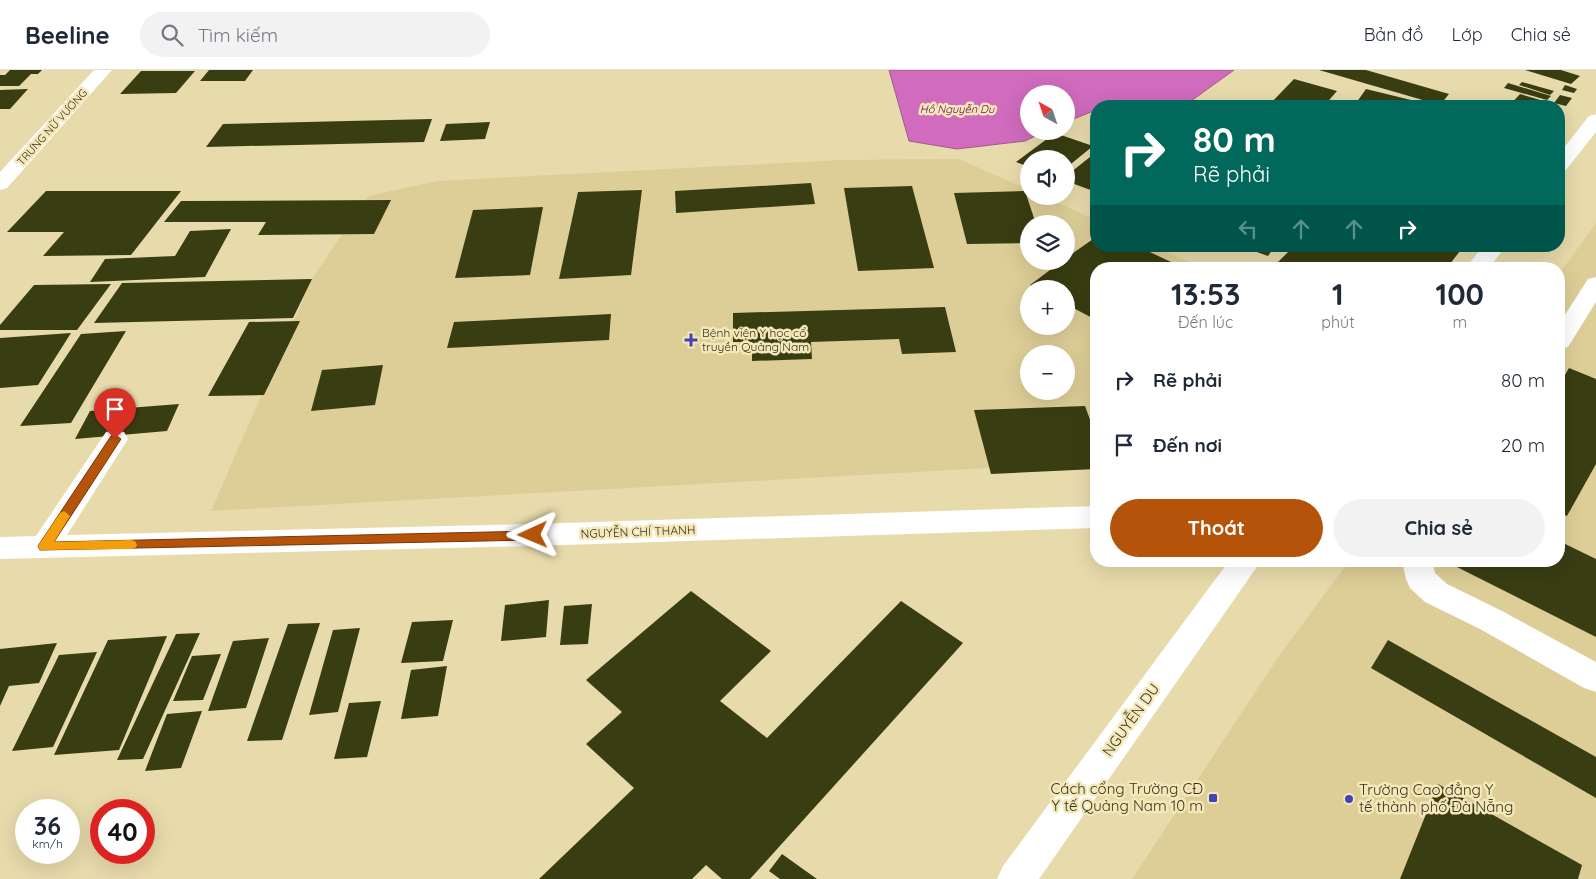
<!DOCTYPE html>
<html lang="vi">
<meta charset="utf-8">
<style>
body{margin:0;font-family:Quicksand,sans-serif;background:#f2f2f3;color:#1f2937;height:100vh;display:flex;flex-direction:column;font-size:19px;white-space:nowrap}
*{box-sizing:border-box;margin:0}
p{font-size:16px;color:#747a83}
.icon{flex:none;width:28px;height:28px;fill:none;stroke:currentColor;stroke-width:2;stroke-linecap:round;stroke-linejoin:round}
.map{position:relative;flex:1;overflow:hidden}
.drawer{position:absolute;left:1090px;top:192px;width:475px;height:305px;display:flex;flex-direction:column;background:#fff;border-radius:20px;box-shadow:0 5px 20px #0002}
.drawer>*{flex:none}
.hud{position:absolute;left:1090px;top:30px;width:475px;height:152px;border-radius:20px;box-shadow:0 5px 20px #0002;background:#00695c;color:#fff;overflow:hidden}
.needle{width:32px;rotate:320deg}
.tools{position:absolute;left:1020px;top:15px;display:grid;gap:10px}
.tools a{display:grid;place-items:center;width:55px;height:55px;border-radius:50%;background:#fff;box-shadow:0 5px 20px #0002;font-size:25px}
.speed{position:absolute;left:15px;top:729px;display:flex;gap:10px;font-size:25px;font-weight:700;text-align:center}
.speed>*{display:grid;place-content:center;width:65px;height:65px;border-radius:50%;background:#fff;box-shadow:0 5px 20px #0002;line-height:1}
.speed small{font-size:12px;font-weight:400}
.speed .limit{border:8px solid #d22;background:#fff;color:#111}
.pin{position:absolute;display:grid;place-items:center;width:42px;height:42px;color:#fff;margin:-51px -21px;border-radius:50% 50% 50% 0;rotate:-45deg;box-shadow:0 0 5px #0007}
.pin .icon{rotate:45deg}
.me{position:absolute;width:55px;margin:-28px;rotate:269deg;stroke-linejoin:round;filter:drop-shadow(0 0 4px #0008)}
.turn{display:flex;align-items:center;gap:18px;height:105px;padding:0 20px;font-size:22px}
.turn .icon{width:65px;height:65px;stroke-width:2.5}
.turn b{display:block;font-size:35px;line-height:42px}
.lanes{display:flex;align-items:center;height:48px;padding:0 20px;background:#0003;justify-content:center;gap:25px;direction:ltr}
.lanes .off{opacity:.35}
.eta{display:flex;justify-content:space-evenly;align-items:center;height:85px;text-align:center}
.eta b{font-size:30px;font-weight:700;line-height:35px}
.cta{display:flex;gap:10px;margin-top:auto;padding:10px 20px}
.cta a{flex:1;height:58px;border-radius:30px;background:#b45309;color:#fff;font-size:20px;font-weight:700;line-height:58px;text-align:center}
.cta a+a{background:#f2f2f3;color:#1f2937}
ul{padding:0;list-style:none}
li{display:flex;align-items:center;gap:15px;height:65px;padding:0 20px}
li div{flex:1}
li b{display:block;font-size:19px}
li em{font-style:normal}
header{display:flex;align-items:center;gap:30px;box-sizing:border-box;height:70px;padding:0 25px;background:#fff;border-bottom:1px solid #e0e1e3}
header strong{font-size:24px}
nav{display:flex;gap:28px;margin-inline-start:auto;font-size:18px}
.search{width:350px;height:45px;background:#f2f2f3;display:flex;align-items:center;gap:12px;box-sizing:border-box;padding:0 18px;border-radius:28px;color:#747a83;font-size:19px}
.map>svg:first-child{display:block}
.built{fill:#ddce97;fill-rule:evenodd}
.water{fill:#d06bbd;stroke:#a25a8e}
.building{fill:#393d12}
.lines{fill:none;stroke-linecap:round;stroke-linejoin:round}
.minor{fill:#fff;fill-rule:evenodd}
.route{fill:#b45309;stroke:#753606}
.slow{fill:#f59e0b}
.poi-dot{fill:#3f44b8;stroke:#f4e8b8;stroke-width:2}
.labels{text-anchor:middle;stroke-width:5;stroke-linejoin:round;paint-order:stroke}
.far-water-label{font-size:11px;font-style:italic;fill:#650259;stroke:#f4e8b8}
.far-street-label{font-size:11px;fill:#36311f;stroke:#f4e8b8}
.poi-label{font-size:12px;fill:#36311f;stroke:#f4e8b8;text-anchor:start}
.street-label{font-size:12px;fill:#36311f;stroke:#f4e8b8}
.near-street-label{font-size:15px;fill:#36311f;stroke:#f4e8b8}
.near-poi-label{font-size:15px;fill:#36311f;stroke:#f4e8b8;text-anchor:end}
</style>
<header>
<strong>Beeline</strong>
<div class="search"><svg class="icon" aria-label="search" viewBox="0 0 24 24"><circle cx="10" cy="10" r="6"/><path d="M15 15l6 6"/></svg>Tìm kiếm</div>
<nav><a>Bản đồ</a><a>Lớp</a><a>Chia sẻ</a></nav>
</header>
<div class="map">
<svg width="1596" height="809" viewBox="0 0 1596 809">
<rect width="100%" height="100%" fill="#e7daab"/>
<!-- built -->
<path class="built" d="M959,89L1029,120V126H1043L1096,150V176H1154L1204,199H1096V392L211,441L312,209L368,126L438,111L841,90ZM1029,154H1066V191H1029ZM1029,219H1066V256H1029ZM1029,284H1066V321H1029Z
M1596,153V809H1132L1279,586L1349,491H1559V204Z"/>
<!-- water -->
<path class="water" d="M889,0H1234L1184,36H1096V40L1066,52V24H1029V61H1046L1025,71L957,79L909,71Z"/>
<!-- building -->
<path class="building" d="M10,0H42L38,4H31L19,16H0V5H5Z
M209,0H253L245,11H200Z
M1319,0H1366L1449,24L1440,35Z
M1525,0H1561L1580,6L1571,14Z
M141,1H195L176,23L120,24Z
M1294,9L1337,21L1324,36H1268Z
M1522,12L1554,21L1550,25L1519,15Z
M1508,13L1551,26L1547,30L1504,18Z
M1565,15L1577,19L1574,23L1562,20Z
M28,19L10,39H0V20Z
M1366,19L1411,30L1408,36H1354Z
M1520,24L1547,32L1544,36L1510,35Z
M1560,25L1572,28L1566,36L1554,33Z
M432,49L424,72L206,77L223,54Z
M490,52L485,69L440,71L446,54Z
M1055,63L1093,76L1066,98V89H1029V97L1016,92Z
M1090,87L1096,89V122L1066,111V106Z
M811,113L815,134L676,143L675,121Z
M912,116L934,198L858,201L844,118Z
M642,120L631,205L559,209L578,122Z
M46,121H181L131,185L43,186L64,162H7Z
M1025,121L1036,154H1029V173L967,174L954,123Z
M391,130L374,164L258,165L266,152H164L181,131Z
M543,137L530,205L455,208L473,140Z
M231,159L205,207L90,212L105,189L175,186L190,161Z
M1096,167V176H1137L1186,199H1096V250L1066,234V219H1036L1030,215L1062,191H1066V188Z
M1240,176H1275L1268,186Z
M1294,176H1449L1460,181L1446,199H1290L1277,193Z
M312,209L293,248L94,253L122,213Z
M111,214L77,260H0V255L34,215Z
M945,237L956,282L902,284L899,269L811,272L812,289L752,291V272H733V243Z
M611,244L609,270L447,278L454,252Z
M300,251L264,325L208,326L249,252Z
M126,261L71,353L20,356L81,264Z
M71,263L38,315L0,318V268Z
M383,295L375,335L311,341L322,300Z
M1569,298L1596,309V394L1567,446L1559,442V315Z
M179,334L167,361L75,369L90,341Z
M1085,336L1096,366V399L991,404L974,340Z
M1559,471L1596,489V567L1449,493L1559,491Z
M691,521L771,581L720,631L767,668L901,531L963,573L750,809H722L706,795L692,809H539L634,718L586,674L622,642L586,610Z
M549,530L546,567L501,571L505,535Z
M592,534L588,574L560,575L564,536Z
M453,550L443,591L401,593L412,552Z
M320,553L282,670L247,671L288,554Z
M360,558L338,642L309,645L333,560Z
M200,563L143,689L117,690L176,564Z
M167,566L119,680L54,685L108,570Z
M269,568L246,638L208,641L233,571Z
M1388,570L1596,687V728L1371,598Z
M57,573L39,613L9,616L0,636V579Z
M97,582L53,677L12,681L59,585Z
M221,584L203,630L173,631L192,586Z
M447,596L438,646L401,649L411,600Z
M381,631L367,687L334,689L349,633Z
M202,641L181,698L145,701L167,644Z
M1438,714L1582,795L1578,809H1400Z
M782,784L817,809H780L769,801Z"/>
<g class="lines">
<!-- minor -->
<path class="minor" d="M94,0H112L7,118L0,120V102Z
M1596,44V62L1566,100L1559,102V84L1589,46Z
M1483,176H1506L1488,199H1465Z
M1596,207V232L1568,277L1559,280V254L1588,209Z
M115,360L124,362L128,369L67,465L533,454L1096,436V458L533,476L0,489V467L36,466L106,362Z
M1229,491H1261L1039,809H997L1003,796Z
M1402,491H1432L1435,503L1447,514L1502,541L1596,592V622L1584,618L1480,559L1425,532L1410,518L1406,509Z"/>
</g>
<!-- route -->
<path class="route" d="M115,365L121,369L54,472L533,461L537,462L539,465L537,469L533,470L40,480L38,476L40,473L111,366Z"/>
<!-- slow -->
<path class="slow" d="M64,441L70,446L54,472L131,470L135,471L137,475L135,478L131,479L40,480L38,476L60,443Z"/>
<!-- markers -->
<g class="poi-dot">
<path d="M688.5 262.5h5v5h5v5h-5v5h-5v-5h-5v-5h5z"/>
<rect x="1208" y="723" width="10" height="10" rx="2.5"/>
<circle cx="1349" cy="729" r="5"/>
</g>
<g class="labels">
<!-- far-water labels -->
<g class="far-water-label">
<text x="957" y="43">Hồ Nguyễn Du</text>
</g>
<!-- far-street labels -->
<g class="far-street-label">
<text transform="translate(52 57) rotate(-48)" y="4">TRƯNG NỮ VƯƠNG</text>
</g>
<!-- poi labels -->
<g class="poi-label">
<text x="702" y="267">Bệnh viện Y học cổ<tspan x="702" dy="14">truyền Quảng Nam</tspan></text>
</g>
<!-- street labels -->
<g class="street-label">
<text transform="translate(638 462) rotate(-2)" y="4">NGUYỄN CHÍ THANH</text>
</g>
<!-- near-street labels -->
<g class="near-street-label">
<text transform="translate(1131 650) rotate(-54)" y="5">NGUYỄN DU</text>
</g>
<!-- near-poi labels -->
<g class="near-poi-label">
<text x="1203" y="724">Cách cổng Trường CĐ<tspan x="1203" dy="17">Y tế Quảng Nam 10 m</tspan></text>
<text x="1359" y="725" text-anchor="start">Trường Cao đẳng Y<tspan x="1359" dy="17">tế thành phố Đà Nẵng</tspan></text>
</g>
</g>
</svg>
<div class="tools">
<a><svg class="needle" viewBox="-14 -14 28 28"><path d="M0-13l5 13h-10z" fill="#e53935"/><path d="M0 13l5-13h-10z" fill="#747a83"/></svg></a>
<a><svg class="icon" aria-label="sound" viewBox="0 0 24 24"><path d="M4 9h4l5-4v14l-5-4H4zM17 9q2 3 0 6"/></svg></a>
<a><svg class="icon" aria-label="layers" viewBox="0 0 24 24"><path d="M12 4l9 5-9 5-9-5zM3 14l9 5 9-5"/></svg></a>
<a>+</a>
<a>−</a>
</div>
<div class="speed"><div>36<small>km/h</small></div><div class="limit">40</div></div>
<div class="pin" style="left:115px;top:369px;background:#d93025"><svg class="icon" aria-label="arrive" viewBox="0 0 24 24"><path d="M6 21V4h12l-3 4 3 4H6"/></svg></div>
<svg class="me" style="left:533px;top:465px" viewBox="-20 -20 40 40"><path d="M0-17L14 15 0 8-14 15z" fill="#b45309" stroke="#fff" stroke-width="4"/></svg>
<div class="hud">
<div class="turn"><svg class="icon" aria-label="right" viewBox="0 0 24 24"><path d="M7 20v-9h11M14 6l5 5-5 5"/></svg><div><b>80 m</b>Rẽ phải</div></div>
<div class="lanes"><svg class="icon off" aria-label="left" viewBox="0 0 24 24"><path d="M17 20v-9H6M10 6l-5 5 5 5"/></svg><svg class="icon off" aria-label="ahead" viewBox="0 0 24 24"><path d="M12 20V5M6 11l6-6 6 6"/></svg><svg class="icon off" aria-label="ahead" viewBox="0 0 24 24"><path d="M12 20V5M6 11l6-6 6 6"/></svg><svg class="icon" aria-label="right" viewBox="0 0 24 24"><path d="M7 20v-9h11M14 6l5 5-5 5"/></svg></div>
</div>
<section class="drawer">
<div class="eta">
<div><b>13:53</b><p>Đến lúc</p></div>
<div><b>1</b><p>phút</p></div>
<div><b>100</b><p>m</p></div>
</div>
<ul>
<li><svg class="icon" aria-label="right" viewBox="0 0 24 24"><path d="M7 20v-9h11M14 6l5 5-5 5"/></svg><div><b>Rẽ phải</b></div><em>80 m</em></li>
<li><svg class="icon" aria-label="arrive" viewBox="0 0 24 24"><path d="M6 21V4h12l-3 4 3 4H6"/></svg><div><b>Đến nơi</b></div><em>20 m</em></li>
</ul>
<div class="cta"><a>Thoát</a><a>Chia sẻ</a></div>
</section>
</div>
